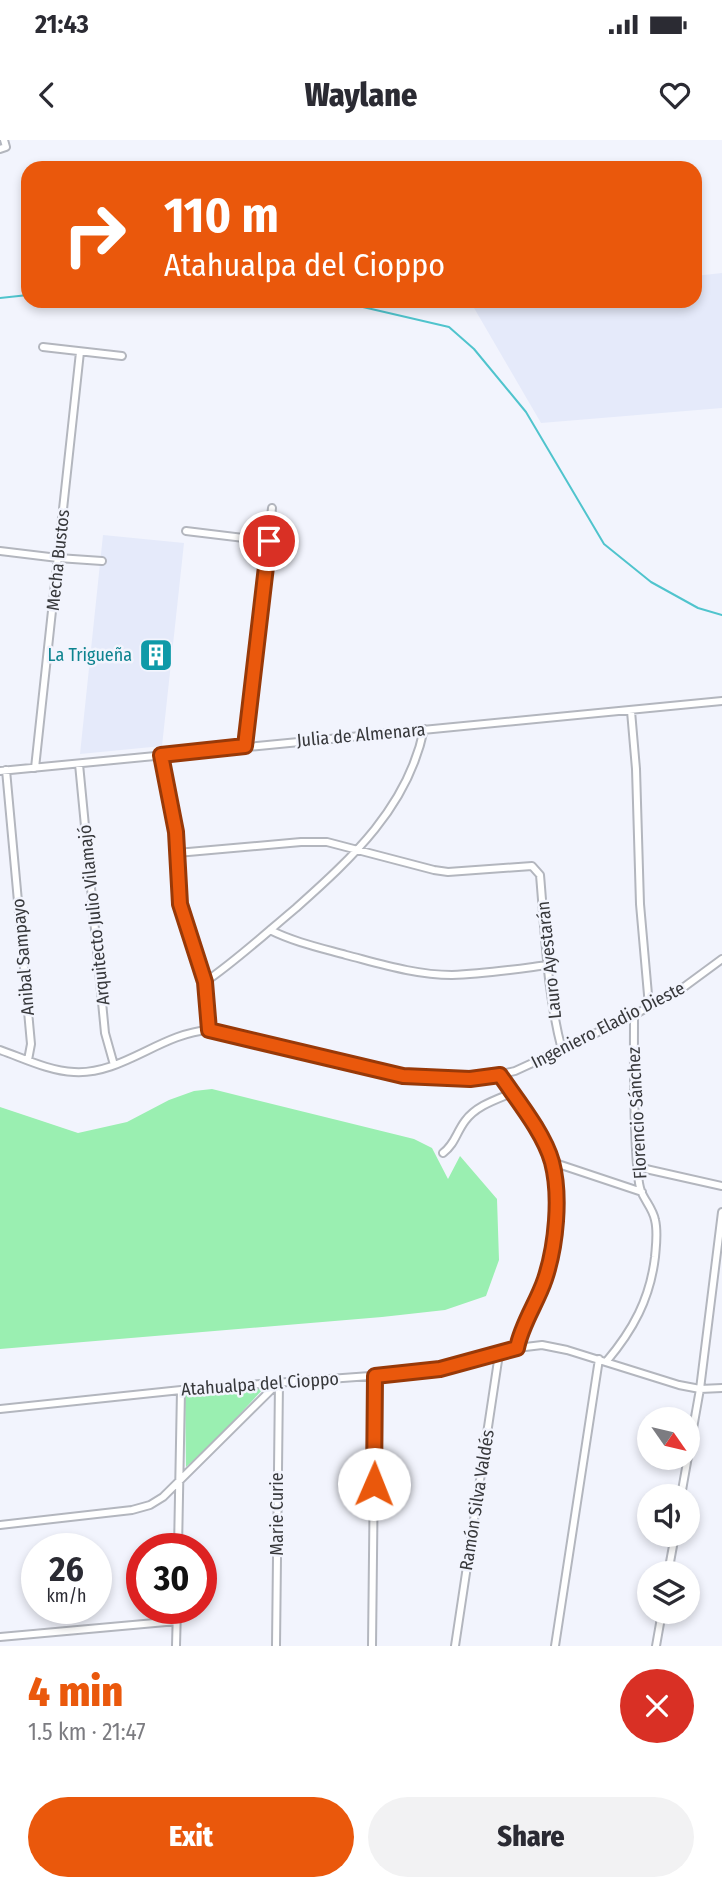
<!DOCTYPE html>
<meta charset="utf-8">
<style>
body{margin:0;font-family:"Fira Sans Condensed",sans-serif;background:#f2f2f3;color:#2b2b33;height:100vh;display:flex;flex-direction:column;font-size:26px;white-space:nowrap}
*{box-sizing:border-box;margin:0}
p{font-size:23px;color:#7c7c81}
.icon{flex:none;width:38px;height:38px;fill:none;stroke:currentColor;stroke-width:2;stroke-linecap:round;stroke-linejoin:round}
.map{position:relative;height:1506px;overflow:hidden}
.details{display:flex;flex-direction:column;background:#fff;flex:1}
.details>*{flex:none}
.banner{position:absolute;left:21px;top:21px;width:681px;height:147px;border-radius:21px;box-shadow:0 4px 10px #0003;background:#ea580c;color:#fff;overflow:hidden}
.needle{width:46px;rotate:124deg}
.fabs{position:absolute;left:637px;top:1267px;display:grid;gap:14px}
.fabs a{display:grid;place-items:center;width:63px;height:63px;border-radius:50%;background:#fff;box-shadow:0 4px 10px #0003;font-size:35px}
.speed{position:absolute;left:21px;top:1393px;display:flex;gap:14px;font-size:35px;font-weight:700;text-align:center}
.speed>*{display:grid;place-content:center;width:91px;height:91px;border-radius:50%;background:#fff;box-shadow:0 4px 10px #0003;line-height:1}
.speed small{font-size:18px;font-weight:400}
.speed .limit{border:10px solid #d22;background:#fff;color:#111}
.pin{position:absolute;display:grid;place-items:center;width:60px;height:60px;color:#fff;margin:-30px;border:4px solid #fff;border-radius:50%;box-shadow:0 2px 7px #0007}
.me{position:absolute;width:77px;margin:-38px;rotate:1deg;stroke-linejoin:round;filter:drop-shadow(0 0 5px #0008)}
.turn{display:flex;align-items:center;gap:24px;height:147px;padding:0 28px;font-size:32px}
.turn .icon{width:91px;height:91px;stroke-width:2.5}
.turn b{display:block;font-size:49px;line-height:60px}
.round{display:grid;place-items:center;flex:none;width:74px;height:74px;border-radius:37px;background:#f2f2f3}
.summary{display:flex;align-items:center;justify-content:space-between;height:119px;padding:0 28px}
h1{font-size:42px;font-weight:800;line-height:52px;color:#ea580c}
.cta{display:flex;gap:14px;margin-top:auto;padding:14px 28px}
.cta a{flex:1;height:80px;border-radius:42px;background:#ea580c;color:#fff;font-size:28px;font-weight:800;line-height:80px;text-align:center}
.cta a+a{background:#f2f2f3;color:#2b2b33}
.status{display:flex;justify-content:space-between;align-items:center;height:49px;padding:0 35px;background:#fff;direction:ltr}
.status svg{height:19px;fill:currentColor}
header{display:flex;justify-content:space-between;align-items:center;height:91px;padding:0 28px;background:#fff;font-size:32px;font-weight:800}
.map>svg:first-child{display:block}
.built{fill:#e5eafa}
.green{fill:#9aefb1}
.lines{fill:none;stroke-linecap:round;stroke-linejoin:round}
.stream{stroke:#50c4cd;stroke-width:2}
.minor-casing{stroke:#b3b6be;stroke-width:10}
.minor{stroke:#fff;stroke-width:6}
.route-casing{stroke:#983908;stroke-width:18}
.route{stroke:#ea580c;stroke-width:12}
.labels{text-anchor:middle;stroke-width:5;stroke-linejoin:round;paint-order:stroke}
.street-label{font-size:18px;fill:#37383b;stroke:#f2f4fd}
.culture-label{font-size:18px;fill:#0d838f;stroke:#f2f4fd;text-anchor:end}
</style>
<div class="status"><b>21:43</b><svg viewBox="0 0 49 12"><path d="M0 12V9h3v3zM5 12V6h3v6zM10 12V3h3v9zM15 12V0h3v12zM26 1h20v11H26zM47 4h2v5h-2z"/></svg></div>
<header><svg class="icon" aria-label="back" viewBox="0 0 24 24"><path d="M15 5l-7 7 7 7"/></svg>Waylane<svg class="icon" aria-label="heart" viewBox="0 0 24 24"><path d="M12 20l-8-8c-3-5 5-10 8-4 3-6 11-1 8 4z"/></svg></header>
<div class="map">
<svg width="722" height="1506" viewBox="0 0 722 1506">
<rect width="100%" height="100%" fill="#f2f4fd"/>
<!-- built -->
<path class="built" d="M722,133V268L541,283L470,161H695V136Z
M103,395L184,403L162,606L80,614Z"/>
<!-- green -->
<path class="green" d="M212,949L414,999L432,1008L448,1039L460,1016L497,1059L499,1120L486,1156L445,1170L382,1177L0,1209V967L78,993L127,982L169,960L194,951Z
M265,1247L212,1304L186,1327L185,1255Z"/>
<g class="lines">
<!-- stream -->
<path class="stream" d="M0,158L28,155
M337,161L449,187L474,209L526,272L604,404L651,442L698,468L722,475"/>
<!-- minor casing -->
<g class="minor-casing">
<path id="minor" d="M0,9L6,7L4,0
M43,207L122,216
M186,391L269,401
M0,411L58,418L102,421
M631,571L636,629L640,764L649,866
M245,606L272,368
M161,615L176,692L180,764L205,842L209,890
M79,624L105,893L114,925
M35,628L80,212
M6,630L31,904L28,920
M0,631L722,561
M177,713L301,702H327L434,730L448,732L532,726L540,735C545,792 547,854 562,910
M270,790C294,802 321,808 346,815C381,824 416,835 452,835C484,834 517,829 548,825
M205,842C237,820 266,793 296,768C352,718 408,667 424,589
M0,910C23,918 49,931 74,932C122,935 161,893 209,890L388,934L436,939L485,938L515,931L539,920L634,875L684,847L722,819
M500,935C517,960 544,994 552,1022C561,1055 556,1106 545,1139C538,1163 522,1183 517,1208
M443,1013C455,1004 456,993 465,981C476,966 495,960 512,953
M552,1022L642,1052
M637,1027L722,1046
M606,1222C633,1190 650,1159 655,1117C656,1105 658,1092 655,1080C653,1069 645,1061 641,1051C638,1043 638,1033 637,1025C633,975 634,925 634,875
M0,1269L181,1250L411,1233L466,1223L517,1208L542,1205L567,1210L679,1245L700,1249L722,1248
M681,1356L700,1249L722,1072
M0,1385L132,1370L150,1365L163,1357L279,1242
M178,1409L181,1250
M668,1433L675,1395
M0,1497L177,1481
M176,1506L177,1468
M276,1506L279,1242
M372,1506L375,1236
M455,1506L499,1214
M555,1506L599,1219
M656,1506L662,1472"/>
</g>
<!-- minor -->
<use href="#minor" class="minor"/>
</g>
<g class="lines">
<!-- route casing -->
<g class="route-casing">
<path id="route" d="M269,401L245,606L161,615L176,692L180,764L205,842L209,890L403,936L470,939L500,935C517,960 544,993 552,1022C561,1056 556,1106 545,1139C537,1163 522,1183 517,1208L440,1229L375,1236L374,1344"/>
</g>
<!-- route -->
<use href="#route" class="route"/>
</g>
<!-- icons -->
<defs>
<g id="building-square" transform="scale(1.75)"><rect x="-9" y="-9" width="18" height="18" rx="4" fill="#0f9aa8" stroke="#f2f4fd"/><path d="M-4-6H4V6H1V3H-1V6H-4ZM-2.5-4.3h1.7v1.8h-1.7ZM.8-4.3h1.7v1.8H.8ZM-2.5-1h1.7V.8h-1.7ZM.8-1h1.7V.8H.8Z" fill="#fff"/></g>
</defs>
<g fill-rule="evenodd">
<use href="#building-square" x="156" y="515"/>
</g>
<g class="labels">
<!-- street labels -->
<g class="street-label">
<text transform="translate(58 420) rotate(-84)" y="6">Mecha Bustos</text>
<text transform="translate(361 595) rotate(-5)" y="6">Julia de Almenara</text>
<text transform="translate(94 775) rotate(-96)" y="6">Arquitecto Julio Vilamajó</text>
<text transform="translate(23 817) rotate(-95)" y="6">Anibal Sampayo</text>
<text transform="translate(549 820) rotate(-96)" y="6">Lauro Ayestarán</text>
<text transform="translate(608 885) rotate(-27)" y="6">Ingeniero Eladio Dieste</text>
<text transform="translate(637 973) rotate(-93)" y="6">Florencio Sánchez</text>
<text transform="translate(260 1244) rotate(-4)" y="6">Atahualpa del Cioppo</text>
<text transform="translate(477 1360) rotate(-81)" y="6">Ramón Silva Valdés</text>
<text transform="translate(277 1374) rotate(-90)" y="6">Marie Curie</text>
</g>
<!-- culture labels -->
<g class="culture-label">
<text x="132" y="521">La Trigueña</text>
</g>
</g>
</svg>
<div class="fabs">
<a><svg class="needle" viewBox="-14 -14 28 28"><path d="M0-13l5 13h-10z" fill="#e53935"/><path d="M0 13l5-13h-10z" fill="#7c7c81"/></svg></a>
<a><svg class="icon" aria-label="sound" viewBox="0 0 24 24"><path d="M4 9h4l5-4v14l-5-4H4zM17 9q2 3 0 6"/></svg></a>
<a><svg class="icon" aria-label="layers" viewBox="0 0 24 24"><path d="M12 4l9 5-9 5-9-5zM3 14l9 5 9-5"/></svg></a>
</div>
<div class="speed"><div>26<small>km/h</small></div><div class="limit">30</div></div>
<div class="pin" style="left:269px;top:401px;background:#d93025"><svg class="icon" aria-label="arrive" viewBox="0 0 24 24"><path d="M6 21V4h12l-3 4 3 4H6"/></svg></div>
<svg class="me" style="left:374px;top:1344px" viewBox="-20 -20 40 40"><circle r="19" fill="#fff"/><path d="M0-13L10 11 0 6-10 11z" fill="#ea580c"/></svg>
<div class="banner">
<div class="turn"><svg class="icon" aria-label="right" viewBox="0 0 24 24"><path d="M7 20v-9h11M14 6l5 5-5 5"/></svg><div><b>110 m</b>Atahualpa del Cioppo</div></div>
</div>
</div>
<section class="details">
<div class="summary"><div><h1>4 min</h1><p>1.5 km · 21:47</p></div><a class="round" style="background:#d93025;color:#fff"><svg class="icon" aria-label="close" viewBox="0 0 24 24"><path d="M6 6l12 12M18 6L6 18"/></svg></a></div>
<div class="cta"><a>Exit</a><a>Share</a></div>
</section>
